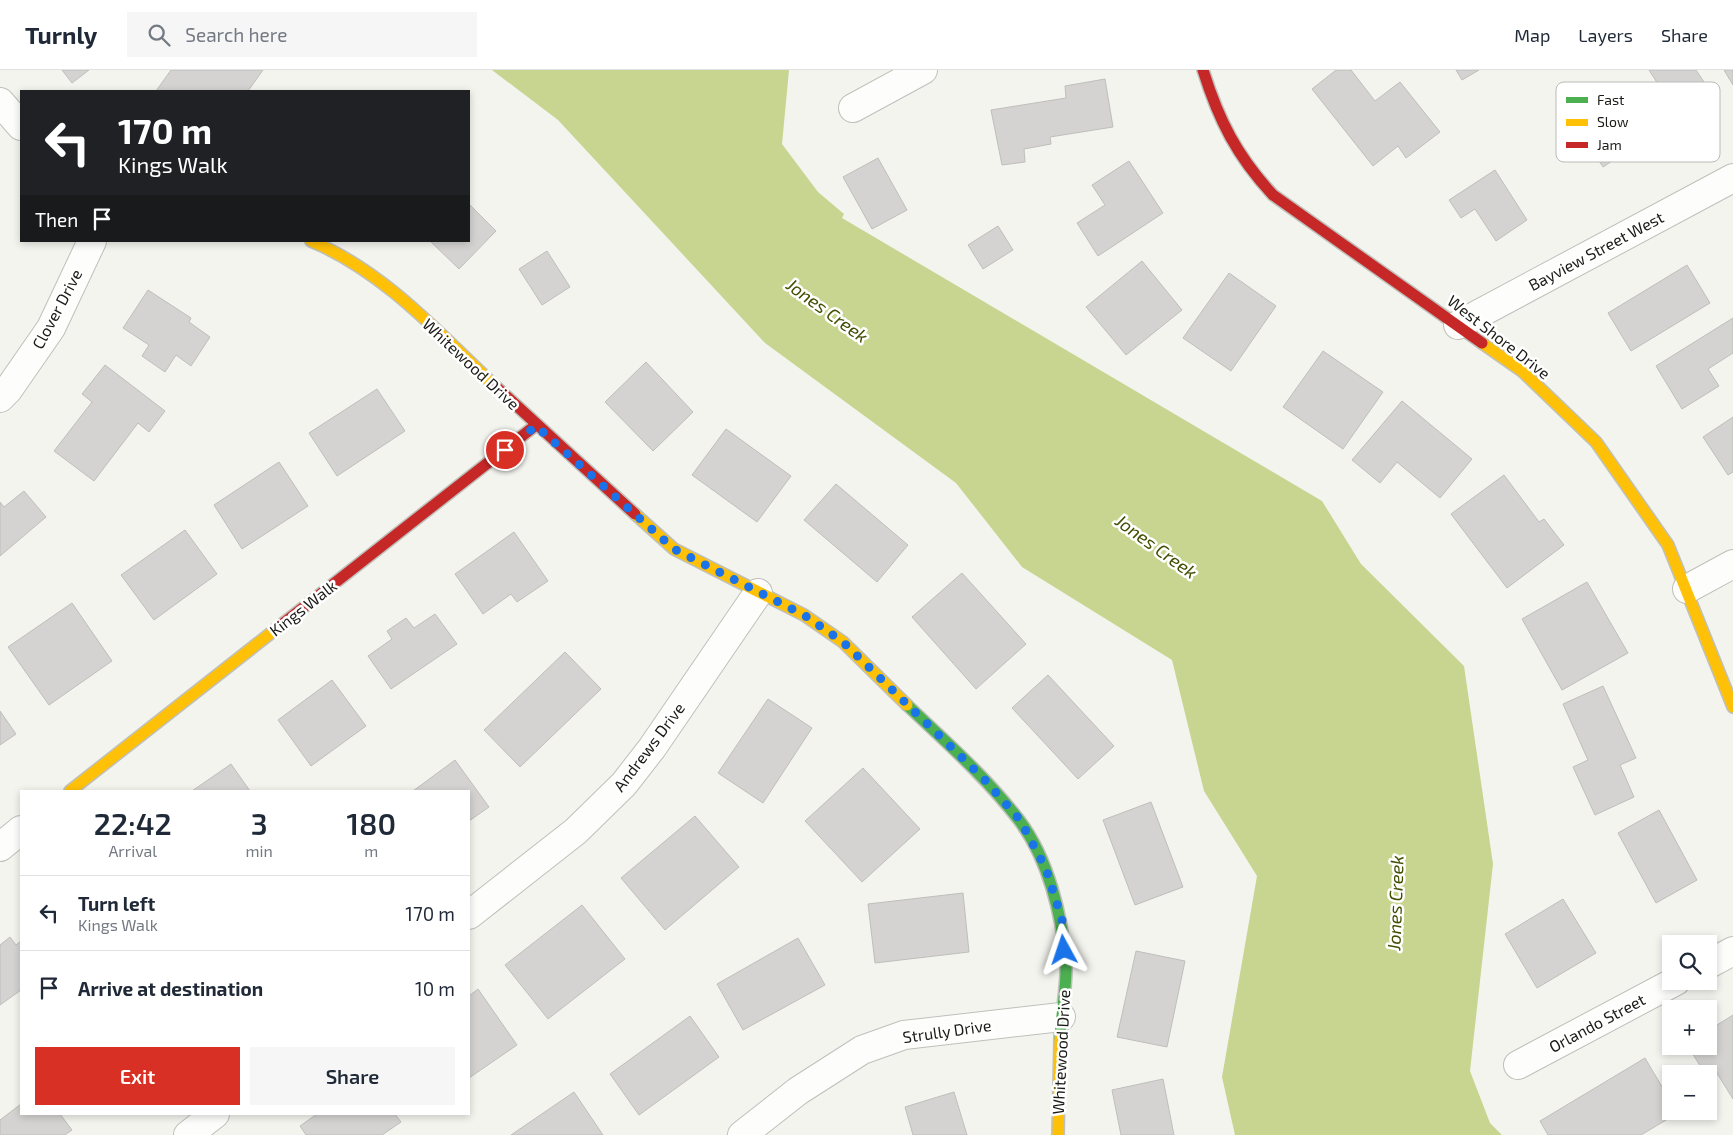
<!DOCTYPE html>
<meta charset="utf-8">
<style>
body{margin:0;font-family:"Exo 2",sans-serif;background:#f6f6f7;color:#1f2937;height:100vh;display:flex;flex-direction:column;font-size:19px;white-space:nowrap}
*{box-sizing:border-box;margin:0}
p{font-size:16px;color:#747a83}
.icon{flex:none;width:28px;height:28px;fill:none;stroke:currentColor;stroke-width:2;stroke-linecap:round;stroke-linejoin:round}
.map{position:relative;flex:1;overflow:hidden}
.side{position:absolute;left:20px;top:720px;width:450px;height:325px;display:flex;flex-direction:column;background:#fff;border-radius:0px;box-shadow:0 2px 8px #0003}
.side>*{flex:none}
.guide{position:absolute;left:20px;top:20px;width:450px;height:152px;border-radius:0px;box-shadow:0 2px 8px #0003;background:#202124;color:#fff;overflow:hidden}
.fabs{position:absolute;left:1662px;top:865px;display:grid;gap:10px}
.fabs a{display:grid;place-items:center;width:55px;height:55px;border-radius:0px;background:#fff;box-shadow:0 2px 8px #0003;font-size:25px}
.pin{position:absolute;display:grid;place-items:center;width:42px;height:42px;color:#fff;margin:-21px;border:2px solid #fff;border-radius:50%;box-shadow:0 1px 5px #0007}
.me{position:absolute;width:55px;margin:-28px;rotate:355deg;stroke-linejoin:round;filter:drop-shadow(0 0 4px #0008)}
.turn{display:flex;align-items:center;gap:18px;height:105px;padding:0 15px;font-size:22px}
.turn .icon{width:65px;height:65px;stroke-width:2.5}
.turn b{display:block;font-size:35px;line-height:42px}
.then{display:flex;align-items:center;height:48px;padding:0 15px;background:#0003;gap:10px;font-size:19px}
.eta{display:flex;justify-content:space-evenly;align-items:center;height:85px;text-align:center}
.eta b{font-size:30px;font-weight:600;line-height:35px}
.button{display:flex;gap:10px;margin-top:auto;padding:10px 15px}
.button a{flex:1;height:58px;border-radius:0px;background:#d93025;color:#fff;font-size:20px;font-weight:600;line-height:58px;text-align:center}
.button a+a{background:#f6f6f7;color:#1f2937}
ul{padding:0;list-style:none}
li{display:flex;align-items:center;gap:15px;height:75px;padding:0 15px;border-top:1px solid #e0e1e3}
li div{flex:1}
li b{display:block;font-size:19px}
li em{font-style:normal}
header{display:flex;align-items:center;gap:30px;box-sizing:border-box;height:70px;padding:0 25px;background:#fff;border-bottom:1px solid #e0e1e3}
header strong{font-size:24px}
nav{display:flex;gap:28px;margin-inline-start:auto;font-size:18px}
.search{width:350px;height:45px;background:#f6f6f7;display:flex;align-items:center;gap:12px;box-sizing:border-box;padding:0 18px;border-radius:0px;color:#747a83;font-size:19px}
.map>svg:first-child{display:block}
.water{fill:#c7d590}
.building{fill:#d4d3d1;stroke:#bfbebc}
.lines{fill:none;stroke-linecap:round;stroke-linejoin:round}
.street-casing{stroke:#bfc0bb;stroke-width:30}
.fast-casing{stroke:#bfc0bb;stroke-width:14}
.slow-casing{stroke:#bfc0bb;stroke-width:14}
.jam-casing{stroke:#bfc0bb;stroke-width:14}
.street{stroke:#fdfdfc;stroke-width:28}
.fast{stroke:#4caf50;stroke-width:11}
.slow{stroke:#ffc107;stroke-width:11}
.jam{stroke:#c62828;stroke-width:11}
.route{stroke:#1a73e8;stroke-width:9;stroke-dasharray:0 16.2}
.labels{text-anchor:middle;stroke-width:5;stroke-linejoin:round;paint-order:stroke}
.street-label{font-size:16px;fill:#1a1b17;stroke:#fff}
.water-label{font-size:18px;font-style:italic;fill:#434e01;stroke:#fff}
.key{fill:#fff;stroke:#babbb9;stroke-width:1}
.key-label{font-size:14px;fill:#1a1b17}
</style>
<header>
<strong>Turnly</strong>
<div class="search"><svg class="icon" aria-label="search" viewBox="0 0 24 24"><circle cx="10" cy="10" r="6"/><path d="M15 15l6 6"/></svg>Search here</div>
<nav><a>Map</a><a>Layers</a><a>Share</a></nav>
</header>
<div class="map">
<svg width="1733" height="1065" viewBox="0 0 1733 1065">
<rect width="100%" height="100%" fill="#f3f4ee"/>
<!-- water -->
<path class="water" d="M492,0H789L782,74L818,122L844,144L842,148L1322,431L1361,494L1464,596L1493,794L1470,1001L1490,1053L1502,1065H1235L1222,1007L1257,806L1204,721L1172,590L1022,497L956,413L765,273L558,50Z"/>
<!-- building -->
<path class="building" d="M62,0H89L72,13Z
M171,0H263L248,21H156Z
M1336,0H1351L1375,31L1400,12L1440,62L1406,88L1398,76L1373,96L1312,19Z
M1456,0H1479L1462,10Z
M1649,0H1696L1717,31L1683,53Z
M1724,0H1733V15Z
M1105,9L1113,57L1050,67L1051,74L1024,79L1025,92L1002,95L991,40L1066,28L1065,16Z
M1622,24L1650,66L1603,97L1575,54Z
M878,88L907,140L872,159L843,107Z
M1129,91L1163,143L1098,186L1077,153L1105,135L1092,115Z
M1495,100L1527,150L1496,171L1475,139L1461,148L1449,130Z
M469,134L496,161L459,199L430,171H469Z
M998,156L1013,180L983,199L968,175Z
M547,181L570,217L542,235L519,199Z
M1142,191L1182,240L1126,285L1086,237Z
M1687,195L1710,233L1631,281L1608,243Z
M1229,203L1276,236L1231,301L1183,268Z
M148,220L191,248L189,252L210,267L191,296L176,285L165,302L142,286L149,275L123,258Z
M1733,248V283L1708,299L1719,316L1682,339L1656,296Z
M1323,281L1383,322L1343,379L1283,337Z
M646,292L693,342L653,381L605,332Z
M105,295L165,341L149,362L138,353L94,411L54,381L92,332L82,324Z
M377,319L405,361L337,406L309,363Z
M1402,331L1472,389L1440,428L1397,392L1380,413L1352,390Z
M1733,347V402L1728,405L1703,367Z
M726,359L791,406L757,452L692,405Z
M279,392L308,436L242,479L214,435Z
M1504,405L1539,452L1544,449L1564,475L1507,518L1451,444Z
M836,414L908,475L877,512L804,450Z
M24,421L46,447L0,486V432L4,437Z
M185,460L217,504L154,550L121,505Z
M514,462L548,511L517,532L511,524L483,544L455,504Z
M962,503L1026,574L976,619L912,547Z
M1587,512L1628,583L1562,620L1522,549Z
M72,533L112,591L49,635L8,577Z
M435,544L457,574L391,619L368,586L392,569L387,561L406,548L414,558Z
M565,582L601,619L520,697L484,660Z
M1048,605L1114,676L1078,709L1012,638Z
M332,610L366,656L311,696L278,650Z
M1603,616L1636,688L1620,695L1634,727L1595,745L1573,697L1588,690L1563,634Z
M768,629L812,658L763,733L718,703Z
M0,641L16,664L0,675Z
M455,690L489,737L469,751V721H413Z
M231,694L250,721H192Z
M863,698L920,759L862,812L805,751Z
M1151,732L1183,817L1135,835L1103,750Z
M1659,740L1697,810L1656,833L1618,763Z
M695,746L739,797L665,860L621,808Z
M963,823L969,882L875,893L868,834Z
M1563,829L1596,883L1537,918L1505,864Z
M582,835L625,889L548,949L505,895Z
M10,867L16,875L21,871V920L0,935V875Z
M798,868L825,915L743,960L717,914Z
M1136,881L1185,891L1167,977L1117,967Z
M478,919L517,975L469,1008V926Z
M1733,945V1029L1715,1000L1705,1004L1688,976H1709V960Z
M690,946L719,987L639,1045L610,1004Z
M1645,988L1671,1032V1041L1678,1043L1641,1065H1548L1540,1051Z
M1163,1009L1174,1065H1121L1112,1020Z
M574,1022L603,1065H511Z
M954,1022L967,1065H913L905,1037Z
M21,1034V1044H60L72,1060L65,1065H0V1050Z
M317,1044H395L401,1052L382,1065H306L300,1056Z"/>
<g class="lines">
<!-- street casing -->
<g class="street-casing">
<path id="street" d="M0,32L21,56
M853,38L923,0
M1458,255L1733,108
M0,328L8,320L51,258L92,171
M1687,519L1733,494
M0,777L21,760
M469,845L576,761L624,714L652,678L758,523
M1709,894L1733,881
M1518,995L1676,911
M188,1065L215,1044
M742,1065L798,1021L862,980L904,965L1061,947"/>
</g>
<!-- fast casing -->
<g class="fast-casing">
<path id="fast" d="M907,635C946,672 986,707 1019,750C1048,788 1062,845 1066,893C1067,917 1061,944 1060,969"/>
</g>
<!-- slow casing -->
<g class="slow-casing">
<path id="slow" d="M311,171C383,201 438,262 494,315
M1482,273L1522,301L1596,372L1668,475L1733,637
M635,444L674,479L804,545L843,572L907,635
M70,721L276,559
M1058,1065L1060,969"/>
</g>
<!-- jam casing -->
<g class="jam-casing">
<path id="jam" d="M1203,0C1219,51 1237,86 1273,125L1482,273
M494,315L635,444
M276,559L536,355"/>
</g>
<!-- street -->
<use href="#street" class="street"/>
<!-- fast -->
<use href="#fast" class="fast"/>
<!-- slow -->
<use href="#slow" class="slow"/>
<!-- jam -->
<use href="#jam" class="jam"/>
</g>
<g class="lines">
<!-- route -->
<path class="route" d="M505,380L536,356L674,479L804,545L843,572L984,709L1020,750L1046,799L1062,850L1064,880"/>
</g>
<g class="labels">
<!-- street labels -->
<g class="street-label">
<text transform="translate(1596 181) rotate(-28)" y="6">Bayview Street West</text>
<text transform="translate(57 239) rotate(-62)" y="6">Clover Drive</text>
<text transform="translate(1499 267) rotate(38)" y="6">West Shore Drive</text>
<text transform="translate(471 294) rotate(43)" y="6">Whitewood Drive</text>
<text transform="translate(303 538) rotate(-38)" y="6">Kings Walk</text>
<text transform="translate(649 677) rotate(-53)" y="6">Andrews Drive</text>
<text transform="translate(1597 953) rotate(-28)" y="6">Orlando Street</text>
<text transform="translate(947 961) rotate(-8)" y="6">Strully Drive</text>
<text transform="translate(1061 982) rotate(-87)" y="6">Whitewood Drive</text>
</g>
<!-- water labels -->
<g class="water-label">
<text transform="translate(827 241) rotate(36)" y="6">Jones Creek</text>
<text transform="translate(1156 477) rotate(36)" y="6">Jones Creek</text>
<text transform="translate(1396 833) rotate(-88)" y="6">Jones Creek</text>
</g>
</g>
<!-- legend -->
<rect x="1556" y="12" width="164" height="80" rx="8" class="key"/>
<rect x="1566" y="27" width="22" height="6" fill="#4caf50"/>
<rect x="1566" y="49" width="22" height="7" fill="#ffc107"/>
<rect x="1566" y="72" width="22" height="6" fill="#c62828"/>
<g class="key-label">
<text x="1597" y="35">Fast</text>
<text x="1597" y="57">Slow</text>
<text x="1597" y="80">Jam</text>
</g>
</svg>
<div class="fabs">
<a><svg class="icon" aria-label="search" viewBox="0 0 24 24"><circle cx="10" cy="10" r="6"/><path d="M15 15l6 6"/></svg></a>
<a>+</a>
<a>−</a>
</div>
<div class="pin" style="left:505px;top:380px;background:#d93025"><svg class="icon" aria-label="arrive" viewBox="0 0 24 24"><path d="M6 21V4h12l-3 4 3 4H6"/></svg></div>
<svg class="me" style="left:1064px;top:880px" viewBox="-20 -20 40 40"><path d="M0-17L14 15 0 8-14 15z" fill="#1a73e8" stroke="#fff" stroke-width="4"/></svg>
<div class="guide">
<div class="turn"><svg class="icon" aria-label="left" viewBox="0 0 24 24"><path d="M17 20v-9H6M10 6l-5 5 5 5"/></svg><div><b>170 m</b>Kings Walk</div></div>
<div class="then">Then<svg class="icon" aria-label="arrive" viewBox="0 0 24 24"><path d="M6 21V4h12l-3 4 3 4H6"/></svg></div>
</div>
<section class="side">
<div class="eta">
<div><b>22:42</b><p>Arrival</p></div>
<div><b>3</b><p>min</p></div>
<div><b>180</b><p>m</p></div>
</div>
<ul>
<li><svg class="icon" aria-label="left" viewBox="0 0 24 24"><path d="M17 20v-9H6M10 6l-5 5 5 5"/></svg><div><b>Turn left</b><p>Kings Walk</p></div><em>170 m</em></li>
<li><svg class="icon" aria-label="arrive" viewBox="0 0 24 24"><path d="M6 21V4h12l-3 4 3 4H6"/></svg><div><b>Arrive at destination</b></div><em>10 m</em></li>
</ul>
<div class="button"><a>Exit</a><a>Share</a></div>
</section>
</div>
